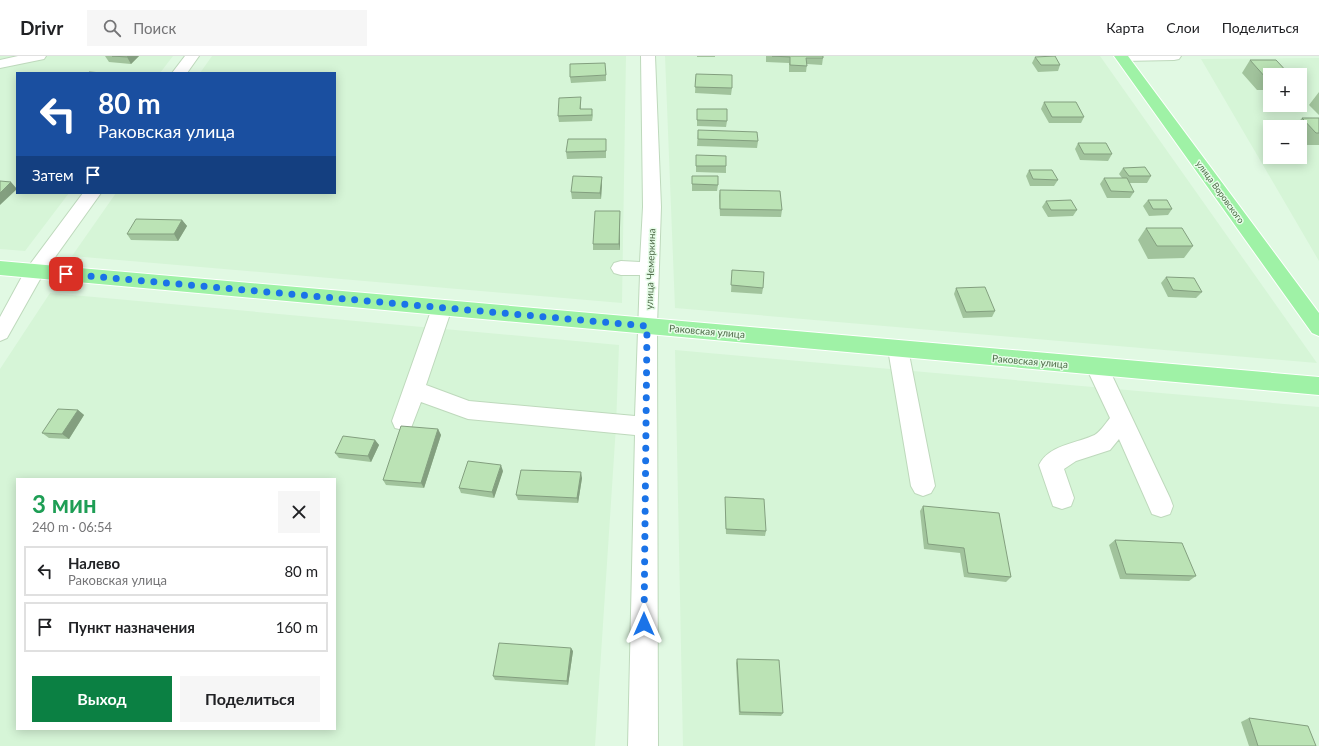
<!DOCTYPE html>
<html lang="ru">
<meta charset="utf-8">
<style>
body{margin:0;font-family:Lato,sans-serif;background:#f6f6f6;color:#202124;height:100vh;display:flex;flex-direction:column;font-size:15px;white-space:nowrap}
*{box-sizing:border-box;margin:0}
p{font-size:13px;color:#757577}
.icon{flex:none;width:22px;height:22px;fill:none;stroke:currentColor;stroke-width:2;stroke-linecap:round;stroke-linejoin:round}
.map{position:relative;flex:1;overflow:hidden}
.drawer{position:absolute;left:16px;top:422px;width:320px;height:252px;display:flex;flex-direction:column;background:#fff;border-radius:0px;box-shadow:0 2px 10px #0003}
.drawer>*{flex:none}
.banner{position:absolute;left:16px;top:16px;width:320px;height:122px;border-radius:0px;box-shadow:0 2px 10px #0003;background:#1a4fa0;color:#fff;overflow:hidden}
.fabs{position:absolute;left:1263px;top:12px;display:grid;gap:8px}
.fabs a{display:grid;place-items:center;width:44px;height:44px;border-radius:0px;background:#fff;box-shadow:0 2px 10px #0003;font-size:20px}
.pin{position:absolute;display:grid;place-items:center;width:34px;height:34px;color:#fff;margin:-17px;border-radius:8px;box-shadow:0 2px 6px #0006}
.me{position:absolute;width:44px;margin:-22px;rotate:0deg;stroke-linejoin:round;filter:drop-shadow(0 0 3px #0008)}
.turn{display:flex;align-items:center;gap:14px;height:84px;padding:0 16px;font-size:18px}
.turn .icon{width:52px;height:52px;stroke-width:2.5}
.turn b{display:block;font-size:28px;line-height:34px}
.then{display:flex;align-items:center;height:38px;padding:0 16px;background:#0003;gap:8px;font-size:15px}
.round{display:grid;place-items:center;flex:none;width:42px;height:42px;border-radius:0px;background:#f6f6f6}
.summary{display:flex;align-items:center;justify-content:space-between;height:68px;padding:0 16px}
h1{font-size:24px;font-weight:700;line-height:30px;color:#1e9e55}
.button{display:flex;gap:8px;margin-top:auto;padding:8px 16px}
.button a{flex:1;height:46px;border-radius:0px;background:#0b8043;color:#fff;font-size:16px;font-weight:700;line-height:46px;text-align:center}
.button a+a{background:#f6f6f6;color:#202124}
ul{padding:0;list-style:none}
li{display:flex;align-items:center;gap:12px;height:50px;margin:0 8px 6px;padding:0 8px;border:2px solid #e0e0e0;border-radius:0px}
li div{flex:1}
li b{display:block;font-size:15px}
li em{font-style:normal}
header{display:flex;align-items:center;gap:24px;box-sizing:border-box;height:56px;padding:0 20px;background:#fff;border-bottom:1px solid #e0e0e0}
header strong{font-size:19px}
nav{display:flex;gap:22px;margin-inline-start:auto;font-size:14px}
.search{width:280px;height:36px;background:#f6f6f6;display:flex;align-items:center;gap:10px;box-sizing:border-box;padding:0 14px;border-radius:0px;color:#757577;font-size:15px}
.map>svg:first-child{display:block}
.residential{fill:#d6f5d7;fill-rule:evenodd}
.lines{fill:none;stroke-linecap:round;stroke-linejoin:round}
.minor-casing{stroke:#bed9bc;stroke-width:2}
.major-casing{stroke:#fff;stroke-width:2}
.minor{fill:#fff;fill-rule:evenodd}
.major{fill:#9ff2a6;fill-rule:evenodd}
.wall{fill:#a1c39c}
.shaded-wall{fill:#839f7f}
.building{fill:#bbe3b5;stroke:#839f7f}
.route{stroke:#1a73e8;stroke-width:7;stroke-dasharray:0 12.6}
.labels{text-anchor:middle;stroke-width:3;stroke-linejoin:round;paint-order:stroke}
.far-street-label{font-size:9px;fill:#516d4b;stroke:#e6fde8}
.street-label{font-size:10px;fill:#516d4b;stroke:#e6fde8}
</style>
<header>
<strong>Drivr</strong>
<div class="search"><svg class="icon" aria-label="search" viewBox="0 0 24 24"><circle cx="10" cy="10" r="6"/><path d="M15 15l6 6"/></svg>Поиск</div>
<nav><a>Карта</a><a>Слои</a><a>Поделиться</a></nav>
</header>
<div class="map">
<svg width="1319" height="690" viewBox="0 0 1319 690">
<rect width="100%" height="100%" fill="#e1f9e3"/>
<!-- residential -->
<path class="residential" d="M0,0H173L160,17H17V137H69L25,195L0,193Z
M212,0H626L622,247L72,200L116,137H335V17H200Z
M665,0H1100L1317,307L675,252Z
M1319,2V205L1201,3ZM1270,19H1300V49H1270ZM1270,71H1300V101H1270Z
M50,237L619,289L616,370L595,690H0V313ZM17,423H335V673H17Z
M675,294L1319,351V690H683Z"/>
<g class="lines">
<!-- minor casing -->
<g class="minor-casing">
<path id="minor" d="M18,0H46L44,3L0,12V4Z
M185,0H199L187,17H172Z
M641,0H655L661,151L657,270L658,690H628L635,379L468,363L421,346L411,372L403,374L395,372L392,365L432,252L435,247L442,245L449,247L452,252L426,329L469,345L635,360L640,219H621L614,217L611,212L614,207L621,205L640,206L643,151Z
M1115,0H1181L1179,3L1174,4L1122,5L1117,4Z
M83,137H101L43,218L7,282L0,285V261L25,215Z
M898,285L905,287L908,293L935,430L931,437L923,440L915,437L911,430L888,293L891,287Z
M1097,303L1105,305L1108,311L1170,442L1173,450L1170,458L1161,461L1152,458L1119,383L1110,394L1076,405L1064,413L1074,442L1071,450L1062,453L1053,450L1039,409C1049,389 1074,388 1092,380C1099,378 1105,368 1110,362L1086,311L1089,305Z"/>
</g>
<!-- major casing -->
<g class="major-casing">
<path id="major" d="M1114,0H1128L1319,257V280L1312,277Z
M0,205L1319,321V339L0,219Z"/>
</g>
<!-- minor -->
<use href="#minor" class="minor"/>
<!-- major -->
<use href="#major" class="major"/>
</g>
<!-- wall -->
<path class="wall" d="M105,0H139L131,8L109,6Z
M697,0H715V1H697Z
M766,0H823V2L822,9L807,8L806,16H789V7L766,6Z
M1035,1L1060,9L1058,15L1038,16L1032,7Z
M1250,4L1270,19V34H1257L1242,17Z
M696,18L732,32L731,39L695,37Z
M606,19V25L571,27L570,21Z
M1319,36V59L1309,49Z
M581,41V53L593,59L592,65L559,66L558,60Z
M1044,46L1084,61L1081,67H1049L1041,53Z
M697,53L727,65L726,71L697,70Z
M1302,62H1319V89H1305L1300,83V71H1294Z
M698,74L758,85L757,92L697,90Z
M606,83V102L567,103L566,96Z
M1078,87L1112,98L1108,105L1080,104L1075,93Z
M696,99L726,110V117L696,116Z
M1123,112L1151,120L1147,127H1129L1134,136L1130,142H1107L1100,128L1104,122H1122L1119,118Z
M1029,114L1058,124L1054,130H1030L1026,120Z
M692,120L718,129L717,135H692Z
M602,121V127L601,143H572L571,136Z
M720,134L782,154L781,161L720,160L719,140Z
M1148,144L1172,153L1168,159L1149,160L1143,150Z
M1046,145L1077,154L1073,160L1048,161L1042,151Z
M620,162V194H593V188Z
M182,164L187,170L178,185L131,184L127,178Z
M1146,172L1193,190L1184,202L1148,203L1138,184Z
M732,220L763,232L762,238L731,236Z
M1166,221L1202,236L1196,242L1168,241L1161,227Z
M956,232L995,255L992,261L963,262L954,238Z
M78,354L84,359L69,383L49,382L42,377Z
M438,373L441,379L424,432L386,429L383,424Z
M375,384L379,389L371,406L339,402L335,397Z
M503,415L494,442L461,437L459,432Z
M582,422L578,447L518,444L516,439Z
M725,441L766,475L765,480L726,478L725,447Z
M923,450L1011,521L1006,526L964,521L960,497L924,493L920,455Z
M1115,484L1196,520L1189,525L1120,523L1109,489Z
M573,595L568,629L495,624L493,620Z
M737,603L783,657L781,660L739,659L736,607Z
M1249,662L1316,690H1249L1241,666Z"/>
<!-- shaded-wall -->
<path class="shaded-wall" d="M128,0H139L131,8L127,1Z
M602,121V127L601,143L600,137Z
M11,126L17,133L0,149V137Z
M620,155V194L619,188Z
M182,164L187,170L178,185L174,178Z
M78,354L84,359L69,383L62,378Z
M438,373L441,379L424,432L421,427Z
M375,384L379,389L371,406L368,400Z
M501,409L503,415L494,442L492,436Z
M581,416L582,422L578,447L577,442Z
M571,592L573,595L568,629L567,625Z"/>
<!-- building -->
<path class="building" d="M112,0H128L127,1Z
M772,0H823V2H806L807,10L790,9V1Z
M1055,0L1060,9H1041L1035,1Z
M1250,4H1276L1290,19H1270V22H1266Z
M605,7L606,19L570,21V8Z
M89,16L103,17H88Z
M696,18L732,19V32L695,31Z
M581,41L580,53H592V59L558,60L559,42Z
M1044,46H1076L1084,61H1052Z
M697,53H727V65L697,64Z
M1302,62H1319V77H1316Z
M698,74L757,76L758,85L698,83Z
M568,83H606V95L566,96Z
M1078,87H1106L1112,98H1084Z
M696,99L726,100V110H696Z
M1145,111L1151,120H1129L1123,112Z
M1029,114H1052L1058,124L1033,123Z
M573,120L602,121L600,137L571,136Z
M692,120H718V129L692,128Z
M1104,122H1127L1134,136L1111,135Z
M0,125L11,126L0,137Z
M720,134L780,135L782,154L720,153Z
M1071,144L1077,154H1051L1046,145Z
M1148,144H1167L1172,153H1153Z
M595,155H620L619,188H593Z
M136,163L182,164L174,178H127Z
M1146,172H1182L1193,190H1157Z
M732,214L764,216L763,232L731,229Z
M1166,221L1194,222L1202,236L1173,234Z
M985,231L995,255L966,256L956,232Z
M58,353L78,354L62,378L42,377Z
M401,370L438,373L421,427L383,424Z
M343,380L375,384L368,400L335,397Z
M468,405L501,409L492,436L459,432Z
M521,414L581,416L577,442L516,439Z
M725,441L764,443L766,475L726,473Z
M923,450L999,457L1011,521L968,517L964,492L928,488Z
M1115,484L1182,487L1196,520L1126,518Z
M499,587L571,592L567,625L493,620Z
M737,603L779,604L783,657L740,656Z
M1249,662L1308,670L1316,690H1258Z"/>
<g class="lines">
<!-- route -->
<path class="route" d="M66,218L647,270L644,568"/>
</g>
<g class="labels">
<!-- far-street labels -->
<g class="far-street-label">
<text transform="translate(1220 136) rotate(54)" y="3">улица Воровского</text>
</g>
<!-- street labels -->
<g class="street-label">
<text transform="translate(650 213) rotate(-88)" y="4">улица Чемеркина</text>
<text transform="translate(707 275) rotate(5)" y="4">Раковская улица</text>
<text transform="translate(1030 305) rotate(5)" y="4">Раковская улица</text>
</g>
</g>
</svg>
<div class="fabs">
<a>+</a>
<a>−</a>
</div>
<div class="pin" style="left:66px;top:218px;background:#d93025"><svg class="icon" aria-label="arrive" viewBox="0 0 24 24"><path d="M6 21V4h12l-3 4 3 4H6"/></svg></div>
<svg class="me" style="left:644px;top:568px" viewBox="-20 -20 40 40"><path d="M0-17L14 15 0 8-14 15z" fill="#1a73e8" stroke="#fff" stroke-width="4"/></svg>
<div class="banner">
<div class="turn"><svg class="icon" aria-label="left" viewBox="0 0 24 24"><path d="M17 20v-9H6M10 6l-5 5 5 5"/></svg><div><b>80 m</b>Раковская улица</div></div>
<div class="then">Затем<svg class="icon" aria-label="arrive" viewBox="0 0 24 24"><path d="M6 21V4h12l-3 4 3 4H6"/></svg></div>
</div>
<section class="drawer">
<div class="summary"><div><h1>3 мин</h1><p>240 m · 06:54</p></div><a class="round"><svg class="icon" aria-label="close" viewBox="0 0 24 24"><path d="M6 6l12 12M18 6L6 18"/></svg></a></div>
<ul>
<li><svg class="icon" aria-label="left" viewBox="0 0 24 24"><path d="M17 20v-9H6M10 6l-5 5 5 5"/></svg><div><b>Налево</b><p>Раковская улица</p></div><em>80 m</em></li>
<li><svg class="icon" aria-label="arrive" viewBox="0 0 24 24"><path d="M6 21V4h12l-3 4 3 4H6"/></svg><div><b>Пункт назначения</b></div><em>160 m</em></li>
</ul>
<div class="button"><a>Выход</a><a>Поделиться</a></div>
</section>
</div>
